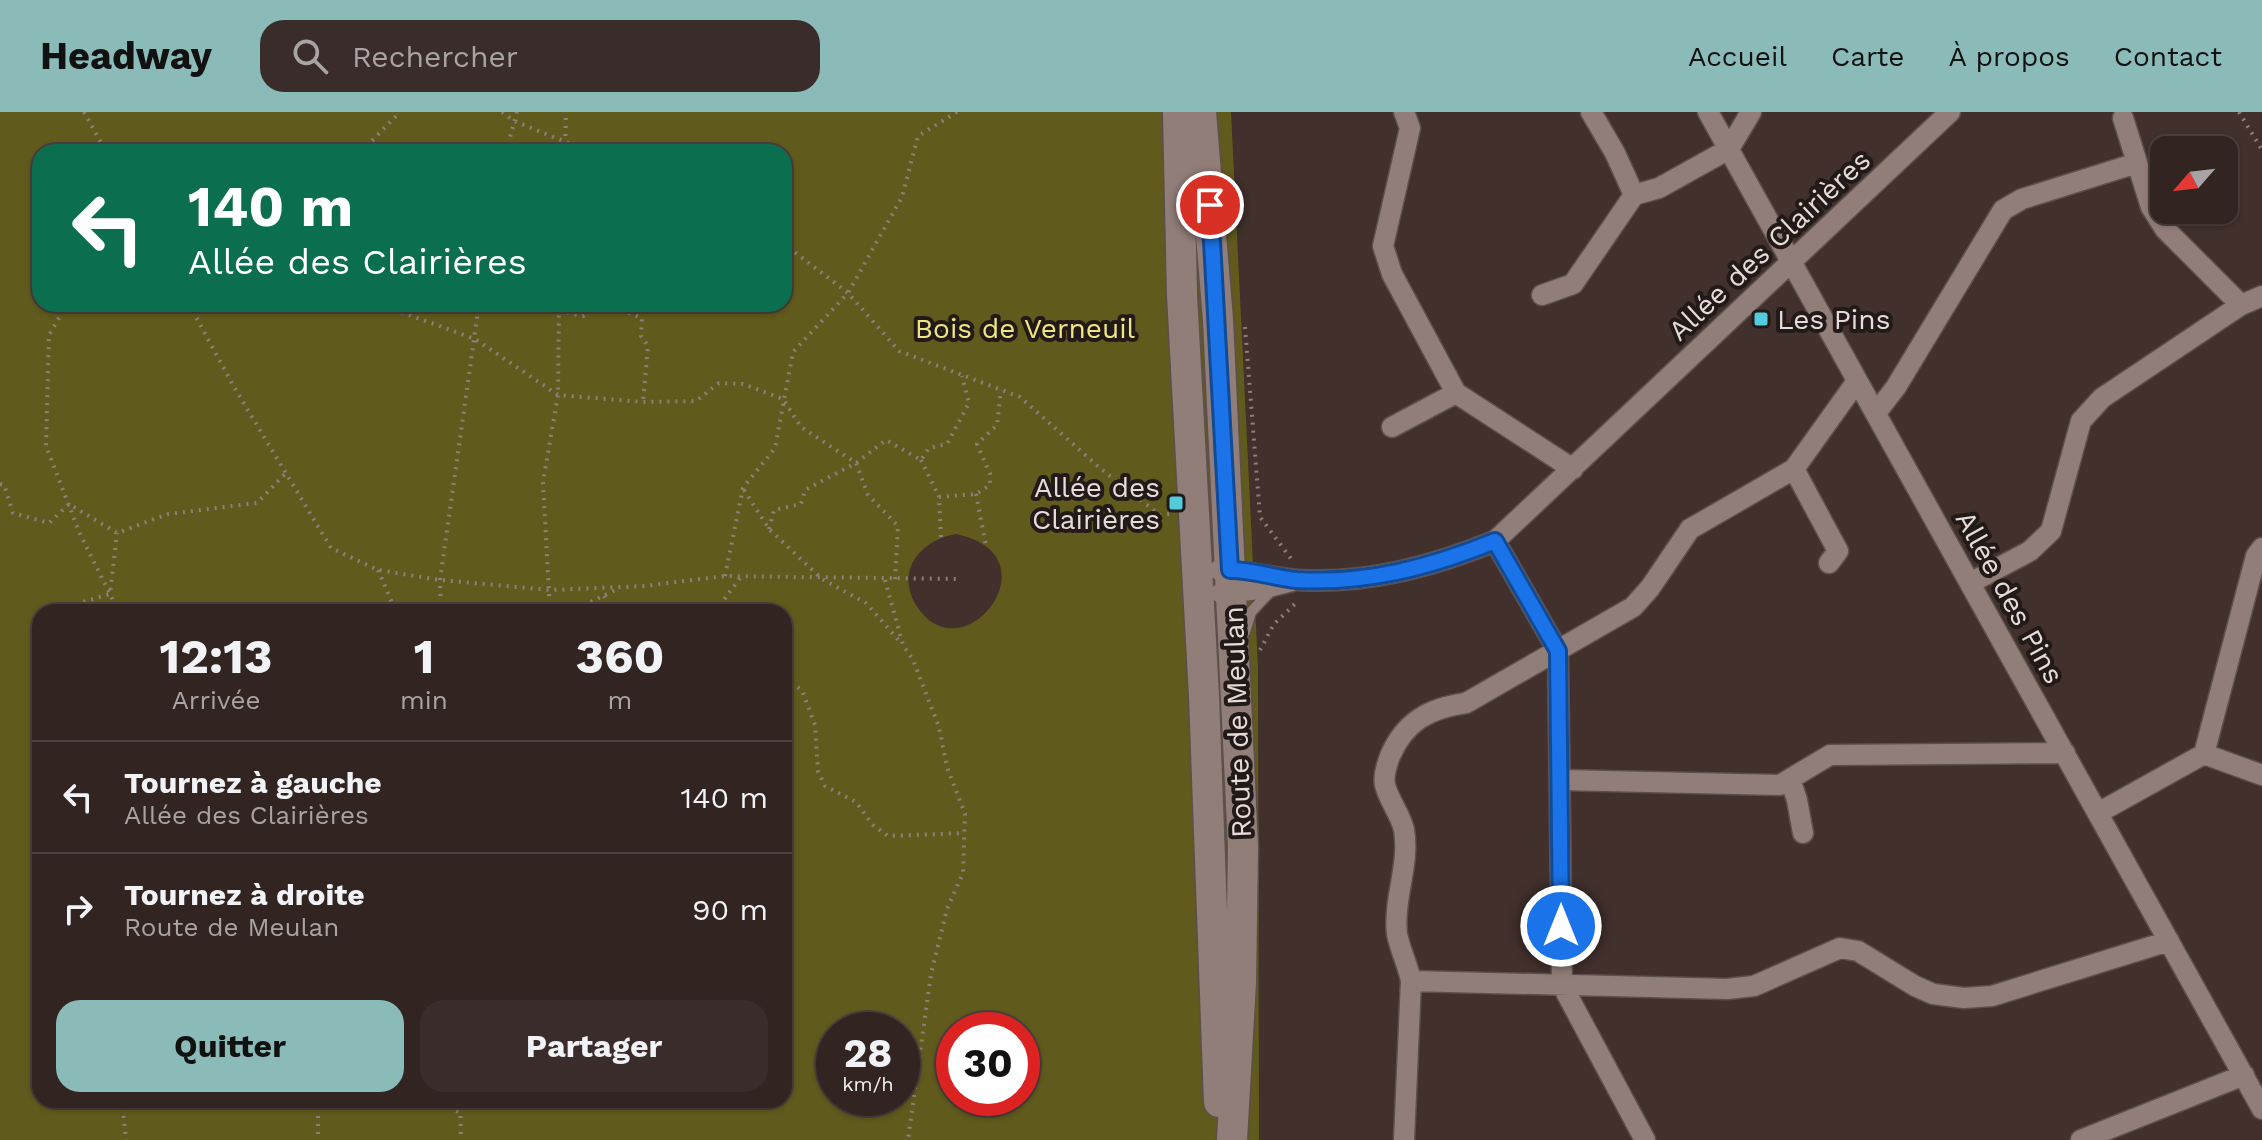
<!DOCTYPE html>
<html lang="fr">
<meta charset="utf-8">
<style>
body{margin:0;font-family:"Work Sans",sans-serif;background:#392c2a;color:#f1f3f6;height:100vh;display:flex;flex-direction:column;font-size:30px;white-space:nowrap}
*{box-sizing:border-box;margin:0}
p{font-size:26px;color:#a8a4a5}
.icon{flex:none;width:44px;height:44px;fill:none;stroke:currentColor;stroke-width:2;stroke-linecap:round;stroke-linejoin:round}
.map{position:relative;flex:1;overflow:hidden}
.panel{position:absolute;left:32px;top:492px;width:760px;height:504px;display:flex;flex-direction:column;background:#312421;border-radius:24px;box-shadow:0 2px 6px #0004,0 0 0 2px #4c413f}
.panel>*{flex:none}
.banner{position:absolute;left:32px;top:32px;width:760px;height:168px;border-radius:24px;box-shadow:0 2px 6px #0004,0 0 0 2px #4c413f;background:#0b6e4f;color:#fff;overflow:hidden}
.needle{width:52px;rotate:242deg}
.buttons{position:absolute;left:2150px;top:24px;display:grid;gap:16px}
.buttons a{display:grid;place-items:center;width:88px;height:88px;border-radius:16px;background:#312421;box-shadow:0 2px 6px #0004,0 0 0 2px #4c413f;font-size:40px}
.speed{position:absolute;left:816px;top:900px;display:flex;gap:16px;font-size:40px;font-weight:700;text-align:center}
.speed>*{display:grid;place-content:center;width:104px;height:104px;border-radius:50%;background:#312421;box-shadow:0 2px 6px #0004,0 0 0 2px #4c413f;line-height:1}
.speed small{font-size:20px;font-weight:400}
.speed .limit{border:12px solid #d22;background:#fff;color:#111}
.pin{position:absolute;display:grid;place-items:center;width:68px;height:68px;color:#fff;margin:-34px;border:4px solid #fff;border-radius:50%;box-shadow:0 2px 8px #0007}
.me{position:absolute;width:88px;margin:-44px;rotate:0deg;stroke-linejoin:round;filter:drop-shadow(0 0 6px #0008)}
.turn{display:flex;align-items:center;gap:28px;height:168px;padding:0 24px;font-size:36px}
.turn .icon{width:104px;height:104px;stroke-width:2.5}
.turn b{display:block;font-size:56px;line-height:68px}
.eta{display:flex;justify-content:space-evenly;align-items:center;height:136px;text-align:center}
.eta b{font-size:48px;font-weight:700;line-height:56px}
.button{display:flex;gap:16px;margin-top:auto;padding:16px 24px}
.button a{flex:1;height:92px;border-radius:24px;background:#8bbbb9;color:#111;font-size:32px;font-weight:700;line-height:92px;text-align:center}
.button a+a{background:#392c2a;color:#f1f3f6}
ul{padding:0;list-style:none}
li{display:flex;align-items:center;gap:24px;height:112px;padding:0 24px;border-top:2px solid #4c413f}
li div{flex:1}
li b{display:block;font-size:30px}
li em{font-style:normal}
header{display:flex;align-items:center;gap:48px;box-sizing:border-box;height:112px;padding:0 40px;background:#8bbbb9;color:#111}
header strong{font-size:38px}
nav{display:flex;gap:44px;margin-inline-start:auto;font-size:28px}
.search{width:560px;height:72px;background:#392c2a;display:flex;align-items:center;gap:20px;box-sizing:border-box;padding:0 28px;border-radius:24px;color:#a8a4a5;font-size:30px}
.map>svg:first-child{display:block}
.green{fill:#615a1d;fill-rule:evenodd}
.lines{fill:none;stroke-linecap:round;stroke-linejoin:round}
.lane-casing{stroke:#5d4f4b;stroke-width:13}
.street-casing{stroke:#5d4f4b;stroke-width:23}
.secondary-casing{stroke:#5d4f4b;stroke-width:33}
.path{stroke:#8d7f7c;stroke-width:4;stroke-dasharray:2 6;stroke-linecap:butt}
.lane{stroke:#927e79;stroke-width:10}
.street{stroke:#927e79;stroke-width:20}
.secondary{stroke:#927e79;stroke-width:30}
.route-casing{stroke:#114b97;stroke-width:20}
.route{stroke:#1a73e8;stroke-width:14}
.poi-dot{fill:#53cbda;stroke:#221a18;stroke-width:3}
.labels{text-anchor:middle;stroke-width:8;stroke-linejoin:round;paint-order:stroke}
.street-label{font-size:28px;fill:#e6dbd8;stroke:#221a18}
.poi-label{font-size:28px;fill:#e6dbd8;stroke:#221a18;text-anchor:start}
.park-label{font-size:28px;fill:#efe581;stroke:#221a18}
</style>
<header>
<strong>Headway</strong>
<div class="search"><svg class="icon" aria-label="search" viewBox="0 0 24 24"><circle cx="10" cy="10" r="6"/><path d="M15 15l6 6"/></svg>Rechercher</div>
<nav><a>Accueil</a><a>Carte</a><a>À propos</a><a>Contact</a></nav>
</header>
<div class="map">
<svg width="2262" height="1028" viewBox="0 0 2262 1028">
<rect width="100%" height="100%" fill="#41302c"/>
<!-- green -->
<path class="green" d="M0,0H1231L1258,555L1259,1028H0ZM40,40H784V192H40ZM956,422C1059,443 962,567 916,493C895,458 921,428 956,422ZM40,500H784V988H40ZM834,918H902V986H834ZM954,918H1022V986H954Z"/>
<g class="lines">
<!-- lane casing -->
<g class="lane-casing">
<path id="lane" d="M1245,520L1251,500L1269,481"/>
</g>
<!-- street casing -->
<g class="street-casing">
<path id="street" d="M1404,0L1410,16L1383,134L1392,162L1456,281L1573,357
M1591,0L1615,41L1634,83L1659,76L1729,37L1751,0
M1708,0L2262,997
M2123,6L2151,95L2165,117L2241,193
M1542,183L1573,172L1634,83
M1876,301L1896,275L2003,98L2022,87L2137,51
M1392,315L1456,281
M1794,357L1838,439L1829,451
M1495,429L1558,539L1562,873L1645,1028
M1219,458C1247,458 1271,466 1298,468C1367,472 1431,455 1495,429L1950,0
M1970,471L2030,439L2051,419L2081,309L2102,286L2241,193L2262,184
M1221,481L1261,477L1292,469
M2204,642L2256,444L2262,436
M1790,667L1797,688L1803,721
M1561,668L1780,673L1830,643L2065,641
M2098,701L2204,642L2262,663
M1411,869L1727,877L1754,874L1840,836L1858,839L1915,874L1933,882L1964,886L1992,884L2169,829
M1404,1028L1411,869C1408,853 1400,838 1397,822C1393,788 1410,752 1404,718C1401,703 1389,689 1385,673C1383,664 1387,652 1390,644C1405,609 1430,596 1466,591L1633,495L1650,476L1690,417L1794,357L1857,269
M2081,1028L2244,963"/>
</g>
<!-- secondary casing -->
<g class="secondary-casing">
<path id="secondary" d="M1178,0L1182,183L1204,584L1219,990
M1201,0L1218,208L1243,735L1241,870L1232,1028"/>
</g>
<!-- path -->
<path class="path" d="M84,0L106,40
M502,0L514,9L591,40
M957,0L918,24L902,85L848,181L899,239L1020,285L1101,357L1160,403L1169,402
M2239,0L2262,38
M361,40L400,0
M506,40L517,0
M565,40L566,0
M67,192L49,223L46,334L80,422L119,500
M189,192L234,275L331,436L378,458L440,468L551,478L644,474L725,464L960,467
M379,192L475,227L558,283L643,290L696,289L719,271L743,272L783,287L801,315L856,351L868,383L898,414L895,468
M606,192L642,206L641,224L648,234L643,290
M559,199L583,204L604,192
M1245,215L1260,405L1292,448
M921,348L939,385
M0,372L4,373L13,401L49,411L69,392L117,421L168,402L257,391L286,361
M744,378L769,417L822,467L866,491L902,532
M976,382L986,434
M769,417L774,398L801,392L805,378L856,351L886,328L921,348L929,336L947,332L969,291L962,264
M941,425L939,385L976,382L990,373V362L977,332L997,313L1001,278
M378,458L396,500
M725,464L743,376L775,336L793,240L848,181L784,132
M885,468L903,533L913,548L939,615L947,655L965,702L963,761L947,797L931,862L908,1028
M604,484L614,500
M72,500L79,491L110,482L117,421
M441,500L440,468L479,192
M550,500L543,370L558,283L559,192
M569,500L620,476
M715,500L740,466
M1260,538L1274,512L1298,489
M784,567L802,578L815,613L818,659L825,674L856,690L873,713L888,724L964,721
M122,988L126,1028
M318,988V1028
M435,988L460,1001
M460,988L461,1028"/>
<!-- lane -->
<use href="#lane" class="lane"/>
<!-- street -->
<use href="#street" class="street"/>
<!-- secondary -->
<use href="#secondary" class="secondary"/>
</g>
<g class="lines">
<!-- route casing -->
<g class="route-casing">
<path id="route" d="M1210,93L1230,458C1253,458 1275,466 1297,468C1367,472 1431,455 1495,429L1558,539L1561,814"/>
</g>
<!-- route -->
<use href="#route" class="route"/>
</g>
<!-- markers -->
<g class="poi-dot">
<rect x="1753" y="199" width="16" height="16" rx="4"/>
<rect x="1168" y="383" width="16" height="16" rx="4"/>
</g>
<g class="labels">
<!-- street labels -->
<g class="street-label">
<text transform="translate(1769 133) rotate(-43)" y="10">Allée des Clairières</text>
<text transform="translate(2010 485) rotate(61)" y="10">Allée des Pins</text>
<text transform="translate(1237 610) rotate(-92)" y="10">Route de Meulan</text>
</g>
<!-- poi labels -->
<g class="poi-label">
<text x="1777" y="217">Les Pins</text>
<text x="1160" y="385" text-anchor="end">Allée des<tspan x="1160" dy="32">Clairières</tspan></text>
</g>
<!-- park labels -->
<g class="park-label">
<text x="1025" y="226">Bois de Verneuil</text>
</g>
</g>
</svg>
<div class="buttons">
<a><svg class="needle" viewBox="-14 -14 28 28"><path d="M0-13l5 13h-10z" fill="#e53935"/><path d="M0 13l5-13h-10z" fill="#a8a4a5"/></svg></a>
</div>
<div class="speed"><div>28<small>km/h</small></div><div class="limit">30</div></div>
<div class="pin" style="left:1210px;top:93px;background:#d93025"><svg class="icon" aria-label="arrive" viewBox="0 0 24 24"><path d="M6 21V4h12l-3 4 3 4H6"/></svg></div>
<svg class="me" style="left:1561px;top:814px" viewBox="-20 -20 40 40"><circle r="17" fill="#1a73e8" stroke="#fff" stroke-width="3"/><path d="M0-11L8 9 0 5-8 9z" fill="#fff"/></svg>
<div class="banner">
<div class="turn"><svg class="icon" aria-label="left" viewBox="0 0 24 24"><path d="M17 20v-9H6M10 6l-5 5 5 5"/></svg><div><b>140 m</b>Allée des Clairières</div></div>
</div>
<section class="panel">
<div class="eta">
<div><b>12:13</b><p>Arrivée</p></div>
<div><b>1</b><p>min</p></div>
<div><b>360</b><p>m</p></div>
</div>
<ul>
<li><svg class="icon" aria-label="left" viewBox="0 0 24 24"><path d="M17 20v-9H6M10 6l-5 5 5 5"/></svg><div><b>Tournez à gauche</b><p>Allée des Clairières</p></div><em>140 m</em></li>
<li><svg class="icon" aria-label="right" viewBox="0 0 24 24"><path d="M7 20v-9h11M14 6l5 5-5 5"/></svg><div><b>Tournez à droite</b><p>Route de Meulan</p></div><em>90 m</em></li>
</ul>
<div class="button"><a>Quitter</a><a>Partager</a></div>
</section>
</div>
